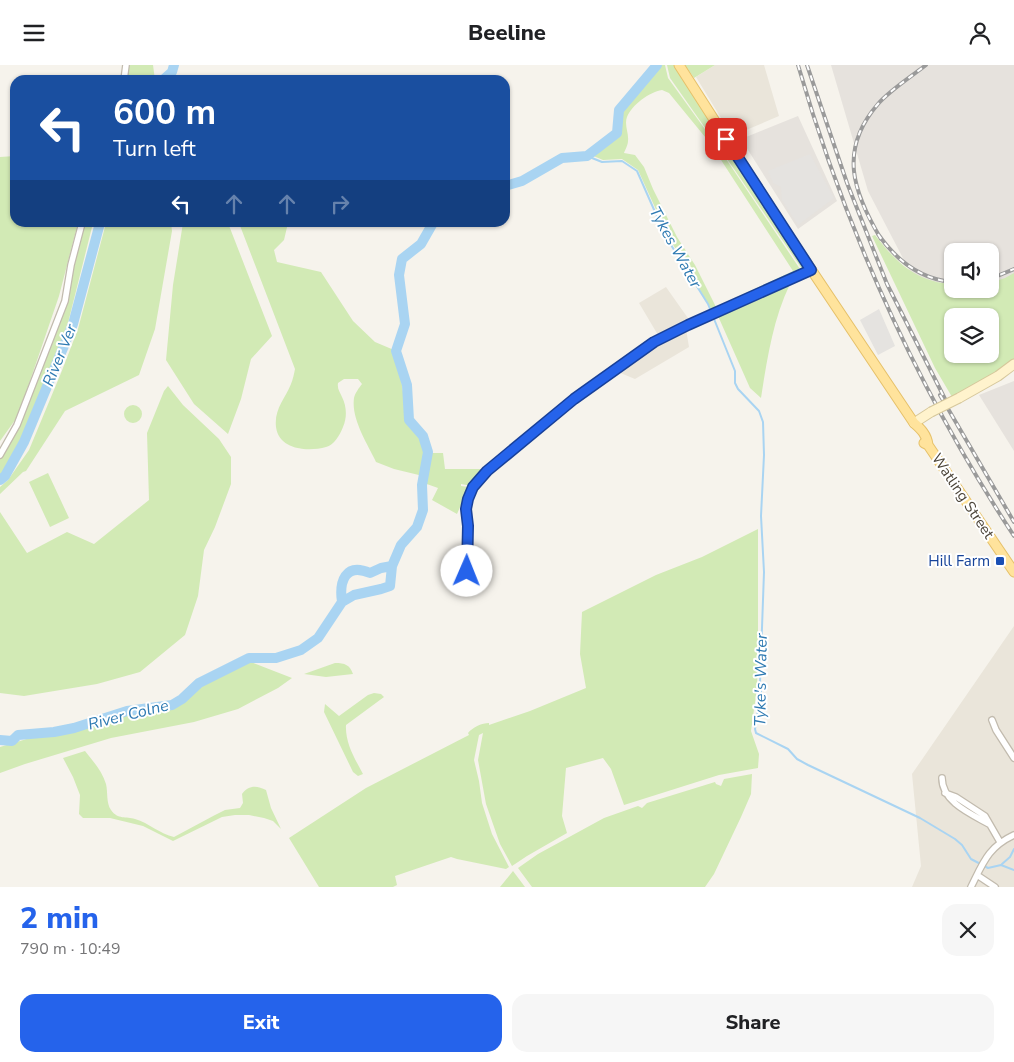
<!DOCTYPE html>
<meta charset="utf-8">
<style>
body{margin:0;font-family:"Nunito Sans",sans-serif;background:#f6f6f6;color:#202124;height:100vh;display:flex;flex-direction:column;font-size:19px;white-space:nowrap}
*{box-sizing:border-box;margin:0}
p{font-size:16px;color:#757577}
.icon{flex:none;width:28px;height:28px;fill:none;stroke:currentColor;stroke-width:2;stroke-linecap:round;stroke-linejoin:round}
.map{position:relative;height:822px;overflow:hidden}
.side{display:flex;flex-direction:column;background:#fff;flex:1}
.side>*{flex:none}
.hud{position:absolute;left:10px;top:10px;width:500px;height:152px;border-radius:15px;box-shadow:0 1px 4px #0004;background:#1a4fa0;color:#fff;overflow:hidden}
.tools{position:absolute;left:944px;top:178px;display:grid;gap:10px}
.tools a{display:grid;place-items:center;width:55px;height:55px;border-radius:10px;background:#fff;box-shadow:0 1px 4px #0004;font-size:25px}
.pin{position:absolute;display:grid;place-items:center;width:42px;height:42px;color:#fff;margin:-21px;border-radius:10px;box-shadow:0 2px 8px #0006}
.me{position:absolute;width:55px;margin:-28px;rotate:1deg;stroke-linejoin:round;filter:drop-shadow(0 0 4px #0008)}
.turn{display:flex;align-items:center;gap:18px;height:105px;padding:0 20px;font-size:22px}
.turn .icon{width:65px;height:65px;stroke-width:2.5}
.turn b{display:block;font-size:35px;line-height:42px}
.lanes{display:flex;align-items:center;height:48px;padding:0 20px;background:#0003;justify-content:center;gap:25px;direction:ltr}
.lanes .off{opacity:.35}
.round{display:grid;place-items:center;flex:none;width:52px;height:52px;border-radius:15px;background:#f6f6f6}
.summary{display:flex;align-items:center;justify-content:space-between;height:85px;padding:0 20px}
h1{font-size:30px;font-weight:800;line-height:38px;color:#2563eb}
.button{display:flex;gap:10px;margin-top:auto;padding:10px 20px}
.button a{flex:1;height:58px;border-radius:15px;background:#2563eb;color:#fff;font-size:20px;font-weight:800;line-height:58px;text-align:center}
.button a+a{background:#f6f6f6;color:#202124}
header{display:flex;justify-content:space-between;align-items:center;height:65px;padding:0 20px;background:#fff;font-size:22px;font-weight:800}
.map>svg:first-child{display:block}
.residential{fill:#eae5da}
.industrial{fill:#e6e2dd;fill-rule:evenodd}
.green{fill:#d2eab5;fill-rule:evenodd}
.parking{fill:#e5e3e0}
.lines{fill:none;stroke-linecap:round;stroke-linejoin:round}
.stream{stroke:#a9d4f2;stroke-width:2}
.river{stroke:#a9d4f2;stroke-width:10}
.street-casing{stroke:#c2bbae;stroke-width:8}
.secondary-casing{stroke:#d6c79b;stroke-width:11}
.primary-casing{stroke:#e6c16a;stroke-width:11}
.street{stroke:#fff;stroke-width:5.5}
.secondary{stroke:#fff3cd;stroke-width:9}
.primary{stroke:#ffe39c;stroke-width:9}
.rail-casing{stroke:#9a9a9a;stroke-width:4}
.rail{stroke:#fff;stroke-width:2;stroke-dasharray:5.5;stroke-linecap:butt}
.secondary-bridge-casing{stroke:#d6c79b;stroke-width:11;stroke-linecap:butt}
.secondary-bridge{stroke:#fff3cd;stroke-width:9}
.route-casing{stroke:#184099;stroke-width:12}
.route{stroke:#2563eb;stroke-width:9}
.transit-dot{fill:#1a4fb4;stroke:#fff;stroke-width:2}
.labels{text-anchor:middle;stroke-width:4;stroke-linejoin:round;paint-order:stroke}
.street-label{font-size:15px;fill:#4b4439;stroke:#fff}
.transit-label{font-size:15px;fill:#164399;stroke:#fff;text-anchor:end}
.water-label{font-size:16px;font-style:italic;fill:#2e7ab2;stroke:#fff}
</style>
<header><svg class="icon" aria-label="menu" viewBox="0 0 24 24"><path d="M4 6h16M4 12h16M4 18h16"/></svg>Beeline<svg class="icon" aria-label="person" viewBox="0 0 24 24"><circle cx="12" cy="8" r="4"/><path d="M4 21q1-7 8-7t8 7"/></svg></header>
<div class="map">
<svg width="1014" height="822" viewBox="0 0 1014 822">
<rect width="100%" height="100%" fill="#f6f3ec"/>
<!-- residential -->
<path class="residential" d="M715,0H764L779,51L732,71L696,12Z
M666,222L690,256L661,271L658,270L639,238Z
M686,264L689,282L635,314L618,307L650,282Z
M1014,561V822H912L921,801L912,709Z"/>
<!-- industrial -->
<path class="industrial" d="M831,0H1014V286L969,320L868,126ZM952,186H990V224H952ZM952,251H990V289H952Z
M798,51L837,136L798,164L741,74Z
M1014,316V386L979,330Z"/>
<!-- green -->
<path class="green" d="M128,0H153L155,15H126Z
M659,0H665L668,13L720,85L802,207L713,247L668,171L638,105L622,94L603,95L591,90L619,68L620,44ZM662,25L669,28L710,78L793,206L716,242L695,200L677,172L653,124L644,102L635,90L624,88C625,85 628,80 628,76C629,68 624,60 627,52C632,40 649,27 662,25Z
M667,0H675L747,115L805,203L804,207L734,104L670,13Z
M685,0H715L694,13Z
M15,91V158H78L59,231L18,351L0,376V92Z
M85,158H93L68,258L34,348L15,390L0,411V393L9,379L52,279L70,227L74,199Z
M106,158H171L172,166L155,264L139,310L65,346L26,406L23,407L0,429V422L8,415L29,385L61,308L78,264Z
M183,158H228L272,271L251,294L241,334L228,369L194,339L166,295L173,220Z
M239,158H288L284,175L274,185L277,197L321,207L353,256L375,277L394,285L400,306L407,355L420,370L427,387L423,411L394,404L376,397C367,378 351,354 354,333C355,328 359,323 362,319L358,314H344L338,318C337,324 340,327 342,332C347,342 347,353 343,362C340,370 334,380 326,382C308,387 279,385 276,362C274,344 285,334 291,319C293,314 294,309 295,304Z
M875,170C896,197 916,217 952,219V224H990V218L1005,213L1014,208V295L990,311L952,332L935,303L872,171ZM952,251H990V289H952Z
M790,219C773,254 767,295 761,333L750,323L718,251Z
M168,321L183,340L219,374L231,392V419L215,462L204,485L198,531L185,570L140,607L97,619L24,631L0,628V447L27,488L67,467L94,479L149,435L147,368L164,326Z
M124 349a9 9 0 1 1 18 0a9 9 0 1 1-18 0Z
M430,388H443L445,404H484L472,421L461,419V421L469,422L457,449L432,435L438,423L424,418Z
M48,408L69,453L50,462L29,417Z
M758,464V585L757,623L751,666L759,689L758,703L719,710L624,740L611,704L603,693L566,703L562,751L567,768L527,791L512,801L500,779L486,739L478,695L483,668L479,670L474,695L479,716L482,738L492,769L509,802L506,804L457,794L451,792L395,811L397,820L393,822H319L289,773L366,723L469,670L468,668C473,662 482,658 489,658V660L530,646L586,623L580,589L582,547L656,510L702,492Z
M248,596L292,613L278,623L238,644L194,657L111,673L25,699L0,708V682L40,670L65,666L128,648L167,643L175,640L199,620Z
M335,598C345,598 350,600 353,609L326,612L304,609Z
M374,628L381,629L384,632L346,660C345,678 355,694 363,709L358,711L353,707L324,647L325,639L339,651L368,630Z
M85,686C93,696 102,706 106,719C108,727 106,738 111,745C118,755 126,751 135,754C149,758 160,769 174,772L215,750L225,745L240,743L243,738L242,729C248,720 257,720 266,725L271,743L281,764L273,756L264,753L249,750H235L222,752L173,776L143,761L110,753H83L79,749L80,730L73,712L63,693Z
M752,709L751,729L741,752L714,809L705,822H532L518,803L538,789L604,753L638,741L642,743L647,738L715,717L716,719L721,721L724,714Z
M513,806L525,822H500Z"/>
<!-- parking -->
<path class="parking" d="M810,89L834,133L798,160L782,135L781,122L773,118L768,106Z
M879,244L895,281L878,290L860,255Z"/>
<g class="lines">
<!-- stream -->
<path class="stream" d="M587,91L602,97L622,96L637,106L666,172L708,239L735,306V318L738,324L759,346L763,357L764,390L761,451L764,507L760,618L761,626L755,664L756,668L788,684L797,694L808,700L920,753L955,774L962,780L971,794L988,803L1001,800L1014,805
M1002,799L1010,792L1014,784"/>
<!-- river -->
<path class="river" d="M163,15L172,7L174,0
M505,121L522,116L562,93L587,91L617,68L619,45L657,0
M0,415L5,411L24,377L73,259L100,158
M342,537C339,517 345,497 370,508L381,503L392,501
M0,675L12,676L18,670L54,667L74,663L127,646L172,640L182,634L199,618L249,593H276L301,585L318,573L342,537L354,530L381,524L390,521L392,501L401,480L417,462L423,445L422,420L428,387L423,371L409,355L407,320L396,286L405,259L399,210L402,194L421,179L433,158"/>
<!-- street casing -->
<g class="street-casing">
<path id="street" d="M124,15L126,0
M0,390L17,360L65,236L71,200L82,158
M467,506L468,461L466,444L468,434L473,422L487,405L574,334L654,277L688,260L811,205
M992,655L996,665L1014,693
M942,713C942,737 971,749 989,759
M945,728L956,732L985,751L1000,777
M977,810L995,822
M971,822C983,798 988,782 1014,770"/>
</g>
<!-- secondary casing -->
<g class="secondary-casing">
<path id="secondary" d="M959,333L998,311L1014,299
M914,358L931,347"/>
</g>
<!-- primary casing -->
<g class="primary-casing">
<path id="primary" d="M679,0L786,167L914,358C921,364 927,370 928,380
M924,378L928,380L1014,507"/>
</g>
<!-- street -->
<use href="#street" class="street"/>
<!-- secondary -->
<use href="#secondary" class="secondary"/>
<!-- primary -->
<use href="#primary" class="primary"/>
<!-- rail casing -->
<g class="rail-casing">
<path id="rail" d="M798,0C846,166 919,326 1014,471
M807,0L847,118L887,219L945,334
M878,169C896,195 920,214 952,217
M881,174C853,127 838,85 878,39C889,26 912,11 926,0
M990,214L1014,204
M940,330L1014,457"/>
</g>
<!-- rail -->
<use href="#rail" class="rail"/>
<!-- secondary-bridge casing -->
<g class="secondary-bridge-casing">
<path id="secondary-bridge" d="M931,347L959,333"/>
</g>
<!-- secondary-bridge -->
<use href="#secondary-bridge" class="secondary-bridge"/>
</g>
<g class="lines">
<!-- route casing -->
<g class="route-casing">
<path id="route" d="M467,506L468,461L466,444L468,434L473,422L487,406L574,334L654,277L688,260L811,205L726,74"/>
</g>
<!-- route -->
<use href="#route" class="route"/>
</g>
<!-- markers -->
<rect class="transit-dot" x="995" y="491" width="10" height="10" rx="2.5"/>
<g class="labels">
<!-- street labels -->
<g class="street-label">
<text transform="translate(963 431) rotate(56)" y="5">Watling Street</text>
</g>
<!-- transit labels -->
<g class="transit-label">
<text x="990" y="501">Hill Farm</text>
</g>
<!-- water labels -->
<g class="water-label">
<text transform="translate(676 182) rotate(61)" y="6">Tykes Water</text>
<text transform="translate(59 290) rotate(-68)" y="6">River Ver</text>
<text transform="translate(760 615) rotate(-89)" y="6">Tyke's Water</text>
<text transform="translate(128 649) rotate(-14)" y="6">River Colne</text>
</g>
</g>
</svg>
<div class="tools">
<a><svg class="icon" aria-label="sound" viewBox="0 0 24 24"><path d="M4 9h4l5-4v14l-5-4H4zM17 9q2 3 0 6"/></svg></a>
<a><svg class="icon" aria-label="layers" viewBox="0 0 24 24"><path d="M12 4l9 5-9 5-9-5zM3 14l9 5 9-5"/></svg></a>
</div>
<div class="pin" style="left:726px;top:74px;background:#d93025"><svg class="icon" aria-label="arrive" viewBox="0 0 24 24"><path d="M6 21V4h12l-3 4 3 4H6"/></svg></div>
<svg class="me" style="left:467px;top:506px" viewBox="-20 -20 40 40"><circle r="19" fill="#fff"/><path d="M0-13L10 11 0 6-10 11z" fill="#2563eb"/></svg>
<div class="hud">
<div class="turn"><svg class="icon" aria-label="left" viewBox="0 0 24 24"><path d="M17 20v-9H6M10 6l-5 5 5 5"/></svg><div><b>600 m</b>Turn left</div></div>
<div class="lanes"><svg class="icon" aria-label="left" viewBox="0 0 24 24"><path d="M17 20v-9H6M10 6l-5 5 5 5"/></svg><svg class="icon off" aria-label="ahead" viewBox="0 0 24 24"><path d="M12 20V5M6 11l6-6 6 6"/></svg><svg class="icon off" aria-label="ahead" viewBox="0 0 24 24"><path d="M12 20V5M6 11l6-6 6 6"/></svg><svg class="icon off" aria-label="right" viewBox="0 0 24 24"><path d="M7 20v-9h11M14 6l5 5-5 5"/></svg></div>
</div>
</div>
<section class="side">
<div class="summary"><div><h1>2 min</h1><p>790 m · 10:49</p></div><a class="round"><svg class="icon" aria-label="close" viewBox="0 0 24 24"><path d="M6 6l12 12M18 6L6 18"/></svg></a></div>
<div class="button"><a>Exit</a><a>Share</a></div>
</section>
